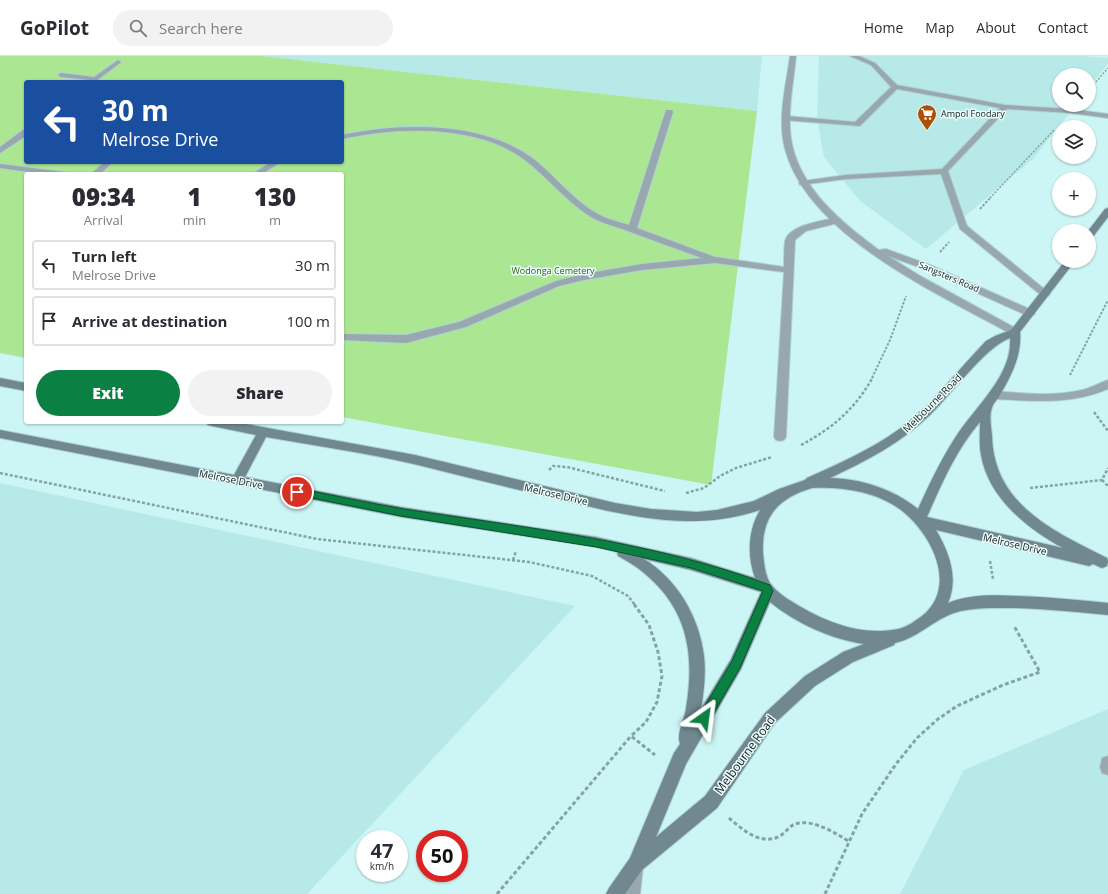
<!DOCTYPE html>
<meta charset="utf-8">
<style>
body{margin:0;font-family:"Open Sans",sans-serif;background:#f2f2f3;color:#2b2b33;height:100vh;display:flex;flex-direction:column;font-size:15px;white-space:nowrap}
*{box-sizing:border-box;margin:0}
p{font-size:13px;color:#7c7c81}
.icon{flex:none;width:22px;height:22px;fill:none;stroke:currentColor;stroke-width:2;stroke-linecap:round;stroke-linejoin:round}
.map{position:relative;flex:1;overflow:hidden}
.sheet{position:absolute;left:24px;top:116px;width:320px;height:252px;display:flex;flex-direction:column;background:#fff;border-radius:4px;box-shadow:0 1px 3px #0004}
.sheet>*{flex:none}
.hud{position:absolute;left:24px;top:24px;width:320px;height:84px;border-radius:4px;box-shadow:0 1px 3px #0004;background:#1a4fa0;color:#fff;overflow:hidden}
.controls{position:absolute;left:1052px;top:12px;display:grid;gap:8px}
.controls a{display:grid;place-items:center;width:44px;height:44px;border-radius:50%;background:#fff;box-shadow:0 1px 3px #0004;font-size:20px}
.speed{position:absolute;left:356px;top:774px;display:flex;gap:8px;font-size:20px;font-weight:700;text-align:center}
.speed>*{display:grid;place-content:center;width:52px;height:52px;border-radius:50%;background:#fff;box-shadow:0 1px 3px #0004;line-height:1}
.speed small{font-size:10px;font-weight:400}
.speed .limit{border:6px solid #d22;background:#fff;color:#111}
.pin{position:absolute;display:grid;place-items:center;width:34px;height:34px;color:#fff;margin:-17px;border:2px solid #fff;border-radius:50%;box-shadow:0 1px 4px #0007}
.me{position:absolute;width:44px;margin:-22px;rotate:31deg;stroke-linejoin:round;filter:drop-shadow(0 0 3px #0008)}
.turn{display:flex;align-items:center;gap:14px;height:84px;padding:0 12px;font-size:18px}
.turn .icon{width:52px;height:52px;stroke-width:2.5}
.turn b{display:block;font-size:28px;line-height:34px}
.eta{display:flex;justify-content:space-evenly;align-items:center;height:68px;text-align:center}
.eta b{font-size:24px;font-weight:800;line-height:28px}
.action{display:flex;gap:8px;margin-top:auto;padding:8px 12px}
.action a{flex:1;height:46px;border-radius:24px;background:#0b8043;color:#fff;font-size:16px;font-weight:800;line-height:46px;text-align:center}
.action a+a{background:#f2f2f3;color:#2b2b33}
ul{padding:0;list-style:none}
li{display:flex;align-items:center;gap:12px;height:50px;margin:0 8px 6px;padding:0 4px;border:2px solid #e1e1e2;border-radius:4px}
li div{flex:1}
li b{display:block;font-size:15px}
li em{font-style:normal}
header{display:flex;align-items:center;gap:24px;box-sizing:border-box;height:56px;padding:0 20px;background:#fff;border-bottom:1px solid #e1e1e2}
header strong{font-size:19px}
nav{display:flex;gap:22px;margin-inline-start:auto;font-size:14px}
.search{width:280px;height:36px;background:#f2f2f3;display:flex;align-items:center;gap:10px;box-sizing:border-box;padding:0 14px;border-radius:22px;color:#7c7c81;font-size:15px}
.map>svg:first-child{display:block}
.built{fill:#b7e9e9}
.green{fill:#abe692;fill-rule:evenodd}
.lines{fill:none;stroke-linecap:round;stroke-linejoin:round}
.service-casing{stroke:#add3d2;stroke-width:2}
.minor-casing{stroke:#add3d2;stroke-width:2}
.secondary-casing{stroke:#add3d2;stroke-width:2}
.path-far3{stroke:#84a4a3;stroke-width:1.5;stroke-dasharray:2 1.5;stroke-linecap:butt}
.path-far2{stroke:#84a4a3;stroke-width:2;stroke-dasharray:2.5 1.5;stroke-linecap:butt}
.path-far1{stroke:#84a4a3;stroke-width:2.5;stroke-dasharray:3 2;stroke-linecap:butt}
.path{stroke:#84a4a3;stroke-width:3;stroke-dasharray:4 2.5;stroke-linecap:butt}
.service{fill:#99a8af;fill-rule:evenodd}
.minor{fill:#99a8af;fill-rule:evenodd}
.secondary{fill:#718891;fill-rule:evenodd}
.route{fill:#0b8043;stroke:#07532c}
.labels{text-anchor:middle;stroke-width:3;stroke-linejoin:round;paint-order:stroke}
.far-poi-label{font-size:9px;fill:#0d1d1c;stroke:#edfdfd;text-anchor:start}
.far-park-label{font-size:9px;fill:#2c6107;stroke:#edfdfd}
.far-street-label{font-size:9px;fill:#0d1d1c;stroke:#edfdfd}
.street-label{font-size:10px;fill:#0d1d1c;stroke:#edfdfd}
.near-street-label{font-size:12px;fill:#0d1d1c;stroke:#edfdfd}
</style>
<header>
<strong>GoPilot</strong>
<div class="search"><svg class="icon" aria-label="search" viewBox="0 0 24 24"><circle cx="10" cy="10" r="6"/><path d="M15 15l6 6"/></svg>Search here</div>
<nav><a>Home</a><a>Map</a><a>About</a><a>Contact</a></nav>
</header>
<div class="map">
<svg width="1108" height="838" viewBox="0 0 1108 838">
<rect width="100%" height="100%" fill="#ccf6f5"/>
<!-- built -->
<path class="built" d="M262,0H762L757,55Z
M819,0H1082L1108,2V8L1089,32V19H1059V49H1076L1033,103L926,193L860,145L824,101L817,63Z
M0,427L575,550L307,838H0Z
M1108,653V838H900L964,714Z"/>
<!-- green -->
<path class="green" d="M0,0H262L757,55L711,429L342,361V118H26V302L0,297ZM26,26H342V106H26Z"/>
<g class="lines">
<!-- service casing -->
<g class="service-casing">
<path id="service" d="M850,0H859L875,7L897,29L1005,49L1070,53L1108,58V62L1070,57L1007,53L948,115L967,170L1048,236L1050,238L1048,240H1042L960,173L941,118L846,123L800,129L799,127L800,125H803L846,119L942,113L1000,52L897,33L860,70L783,64L782,62L786,60L855,66L891,31L871,9Z
M118,4L121,6L120,7L95,26H87L89,24L61,21L58,19L61,17L94,21Z
M666,54H672L673,56L637,172L715,201L784,211C784,202 784,193 785,185C789,169 821,165 835,162L839,165L838,167L806,175L795,184L786,381L784,384L780,385L776,384L774,381L784,216L715,207L642,214L584,224L559,230L466,271L406,287L342,284V278L406,279L459,266L556,225L584,218L642,208L702,202C676,193 650,183 625,174C614,170 601,167 591,161C565,145 546,119 522,102C475,68 396,71 342,83V79C402,66 485,65 535,104C556,121 574,145 598,158C607,163 619,166 629,169Z
M23,74H26V80L0,97V91Z
M104,106H113L100,118H91Z
M271,106H281L262,118H252Z
M0,108L65,116L69,118H45L0,112Z
M1108,700V719L1102,717L1100,711L1102,702Z"/>
</g>
<!-- minor casing -->
<g class="minor-casing">
<path id="minor" d="M790,0H796C794,23 789,46 790,70C791,125 838,164 879,194L886,193L930,209L1034,255L1035,257L1034,259H1026L924,213L888,200L922,221L1019,274L1020,276L1019,278H1011C939,238 808,180 785,93C777,63 786,30 790,0Z
M1108,324V333C1071,349 1033,345 994,343L990,342L989,339L990,336L994,335C1023,337 1053,341 1082,334C1091,332 1099,327 1108,324Z
M635,803L641,805L643,811L640,838H622L627,811L629,805Z"/>
</g>
<!-- secondary casing -->
<g class="secondary-casing">
<path id="secondary" d="M1108,152V161L1092,182L1089,183L1088,175L1105,153Z
M1065,205H1075L1020,276C1022,299 1011,320 1000,339C998,343 993,347 992,352C989,359 991,371 992,379C993,448 1053,475 1107,502L1108,505L1107,510L1102,512L1093,508L1089,510L936,474C949,496 959,522 948,547C971,538 994,539 1018,540C1048,541 1078,544 1108,547V559C1077,556 1047,553 1016,552C997,552 979,551 961,555C935,561 921,581 895,587L894,589L853,606L815,630L775,667L717,752L642,814L625,838H606L609,832L630,802L674,697L680,688C676,677 685,663 686,652C695,599 688,553 644,517C636,510 627,505 618,500L617,496L596,491L401,461L0,382V374L234,419L256,379L212,370L208,369L206,366H235L415,399L615,447L651,453L697,456L717,454L754,445L779,433L805,424L807,422C838,408 870,394 898,374C932,349 957,315 986,285L995,280L1011,274ZM1010,282C1013,320 973,353 955,382C940,405 929,429 918,453C893,433 862,423 830,422C866,405 901,387 930,359C952,338 984,292 1010,282ZM980,366C980,377 979,389 981,399C989,443 1027,472 1063,492L927,461C942,427 956,394 980,366ZM266,381C317,390 368,397 418,409C462,420 506,431 550,441C620,458 689,478 760,454C748,474 747,500 755,522L691,502L596,481L401,451L245,421ZM812,432C843,431 875,435 901,454C931,477 959,530 922,560C915,565 908,571 898,573C864,580 830,568 801,551C789,544 778,538 770,527C765,519 764,507 763,497C761,461 778,442 812,432ZM644,503L691,514L761,536L731,603L701,653C704,635 706,618 704,600C699,561 678,524 644,503ZM770,546C796,567 830,583 864,588L843,596L805,620L765,657L705,740L656,781L686,708L741,613Z
M0,322L26,327V335L0,330Z"/>
</g>
<!-- path-far3 -->
<path class="path-far3" d="M1089,34L1108,12
M990,142L1054,74"/>
<!-- path-far2 -->
<path class="path-far2" d="M980,153L991,141
M940,196L949,186
M1070,319L1108,244
M872,322L890,284L906,240"/>
<!-- path-far1 -->
<path class="path-far1" d="M1094,356L1108,375
M801,389C833,372 855,353 873,321
M549,414L553,410L567,411L665,435
M0,417L317,483L529,506L592,520L628,540L635,549
M1102,424L1108,430
M1030,432L1102,424L1108,412
M686,437L704,432L720,420L736,412L772,401
M513,504L516,495
M990,505L993,523"/>
<!-- path -->
<path class="path" d="M634,548L649,569L658,596L662,620L657,646L646,666L631,680L655,699
M729,762C742,773 759,789 778,781C785,778 789,770 795,768C812,762 837,778 850,786
M497,838L631,680
M825,838L862,758L896,708L917,682L938,663L957,650L1003,629L1040,616L1014,570"/>
<!-- service -->
<use href="#service" class="service"/>
<!-- minor -->
<use href="#minor" class="minor"/>
<!-- secondary -->
<use href="#secondary" class="secondary"/>
</g>
<!-- route -->
<path class="route" d="M297,432C332,439 368,447 404,453C527,472 652,485 770,529L773,535L740,612L708,667L704,668L700,667L698,662L700,658L732,605L763,535L691,512L596,491L401,460L297,439L294,438L292,436L294,433Z"/>
<!-- icons -->
<defs>
<g id="supermarket-pin" transform="scale(1)"><path d="M0 17L-7.5 6A9.5 9.5 0 1 1 7.5 6Z" fill="#af4f05" stroke="#edfdfd"/><path d="M-6-5.5h2.5l.6 2H6L4.5 2H-2.5L-4.4-4H-6ZM-1.5 3.2a1.3 1.3 0 1 0 .1 0ZM3 3.2a1.3 1.3 0 1 0 .1 0Z" fill="#fff"/></g>
</defs>
<g fill-rule="evenodd">
<use href="#supermarket-pin" x="927" y="58"/>
</g>
<g class="labels">
<!-- far-poi labels -->
<g class="far-poi-label">
<text x="941" y="61">Ampol Foodary</text>
</g>
<!-- far-park labels -->
<g class="far-park-label">
<text x="553" y="218">Wodonga Cemetery</text>
</g>
<!-- far-street labels -->
<g class="far-street-label">
<text transform="translate(949 221) rotate(23)" y="3">Sangsters Road</text>
</g>
<!-- street labels -->
<g class="street-label">
<text transform="translate(932 347) rotate(-45)" y="4">Melbourne Road</text>
<text transform="translate(231 423) rotate(11)" y="4">Melrose Drive</text>
<text transform="translate(556 438) rotate(13)" y="4">Melrose Drive</text>
<text transform="translate(1015 488) rotate(13)" y="4">Melrose Drive</text>
</g>
<!-- near-street labels -->
<g class="near-street-label">
<text transform="translate(745 699) rotate(-54)" y="4">Melbourne Road</text>
</g>
</g>
</svg>
<div class="controls">
<a><svg class="icon" aria-label="search" viewBox="0 0 24 24"><circle cx="10" cy="10" r="6"/><path d="M15 15l6 6"/></svg></a>
<a><svg class="icon" aria-label="layers" viewBox="0 0 24 24"><path d="M12 4l9 5-9 5-9-5zM3 14l9 5 9-5"/></svg></a>
<a>+</a>
<a>−</a>
</div>
<div class="speed"><div>47<small>km/h</small></div><div class="limit">50</div></div>
<div class="pin" style="left:297px;top:436px;background:#d93025"><svg class="icon" aria-label="arrive" viewBox="0 0 24 24"><path d="M6 21V4h12l-3 4 3 4H6"/></svg></div>
<svg class="me" style="left:704px;top:662px" viewBox="-20 -20 40 40"><path d="M0-17L14 15 0 8-14 15z" fill="#0b8043" stroke="#fff" stroke-width="4"/></svg>
<div class="hud">
<div class="turn"><svg class="icon" aria-label="left" viewBox="0 0 24 24"><path d="M17 20v-9H6M10 6l-5 5 5 5"/></svg><div><b>30 m</b>Melrose Drive</div></div>
</div>
<section class="sheet">
<div class="eta">
<div><b>09:34</b><p>Arrival</p></div>
<div><b>1</b><p>min</p></div>
<div><b>130</b><p>m</p></div>
</div>
<ul>
<li><svg class="icon" aria-label="left" viewBox="0 0 24 24"><path d="M17 20v-9H6M10 6l-5 5 5 5"/></svg><div><b>Turn left</b><p>Melrose Drive</p></div><em>30 m</em></li>
<li><svg class="icon" aria-label="arrive" viewBox="0 0 24 24"><path d="M6 21V4h12l-3 4 3 4H6"/></svg><div><b>Arrive at destination</b></div><em>100 m</em></li>
</ul>
<div class="action"><a>Exit</a><a>Share</a></div>
</section>
</div>
